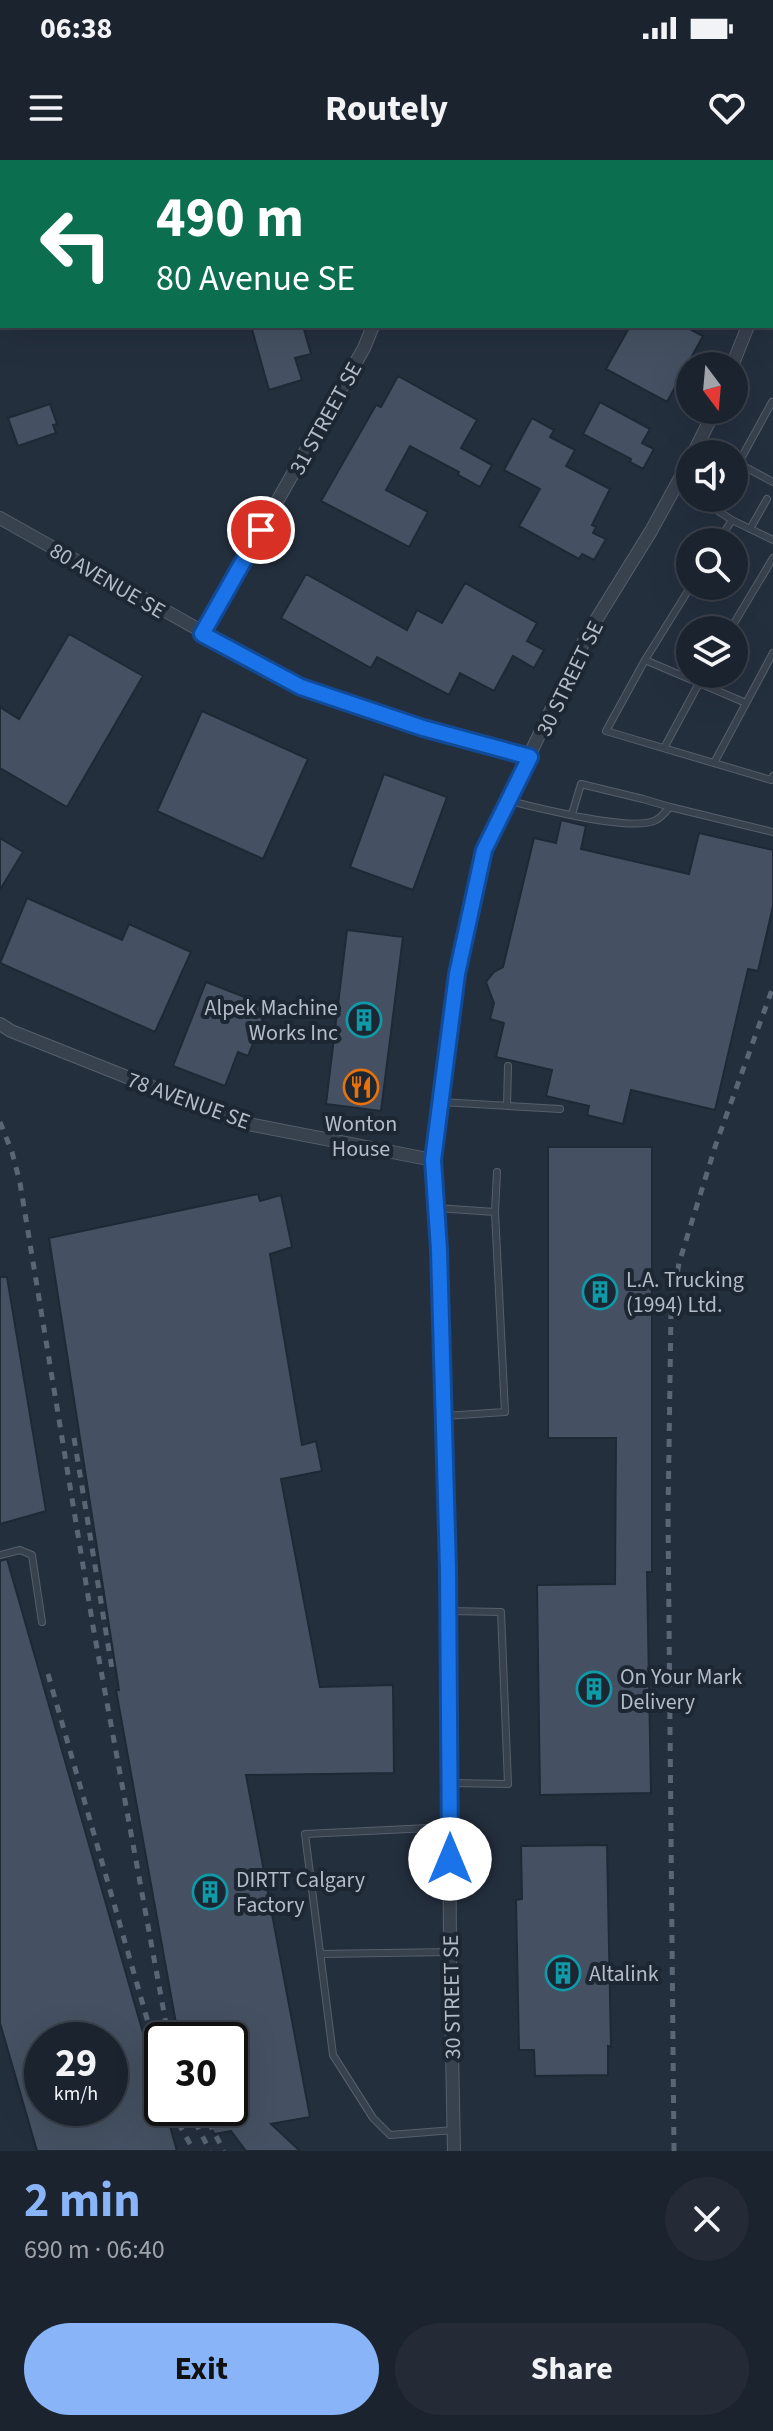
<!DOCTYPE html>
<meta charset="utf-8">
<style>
body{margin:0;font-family:"Source Sans 3",sans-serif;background:#242b36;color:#f1f3f6;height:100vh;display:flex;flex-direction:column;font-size:30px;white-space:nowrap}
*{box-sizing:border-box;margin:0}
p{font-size:26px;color:#a0a4aa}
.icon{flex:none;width:44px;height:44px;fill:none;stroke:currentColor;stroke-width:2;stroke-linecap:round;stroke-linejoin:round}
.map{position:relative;height:1991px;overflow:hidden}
.details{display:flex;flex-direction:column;background:#1b232e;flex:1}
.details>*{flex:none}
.guide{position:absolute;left:0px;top:0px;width:774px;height:168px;box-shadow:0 8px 32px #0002,0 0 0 2px #39404a;background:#0b6e4f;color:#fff;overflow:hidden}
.needle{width:52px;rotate:164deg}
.tools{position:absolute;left:676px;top:192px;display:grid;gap:16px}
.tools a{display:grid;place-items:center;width:72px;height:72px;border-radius:50%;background:#1b232e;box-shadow:0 8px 32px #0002,0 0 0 2px #39404a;font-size:40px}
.speed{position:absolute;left:24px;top:1862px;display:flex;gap:16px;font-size:40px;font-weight:700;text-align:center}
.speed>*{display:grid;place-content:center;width:104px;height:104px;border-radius:50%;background:#1b232e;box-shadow:0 8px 32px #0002,0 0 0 2px #39404a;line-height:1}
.speed small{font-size:20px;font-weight:400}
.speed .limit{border:4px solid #111;border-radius:12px;background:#fff;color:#111}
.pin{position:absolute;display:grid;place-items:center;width:68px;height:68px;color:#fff;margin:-34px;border:4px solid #fff;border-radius:50%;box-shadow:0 2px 8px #0007}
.me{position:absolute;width:88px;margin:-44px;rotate:0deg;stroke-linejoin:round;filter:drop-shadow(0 0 6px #0008)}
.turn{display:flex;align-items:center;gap:28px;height:168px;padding:0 24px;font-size:36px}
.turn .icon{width:104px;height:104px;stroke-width:2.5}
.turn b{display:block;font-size:56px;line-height:68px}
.round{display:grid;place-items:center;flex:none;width:84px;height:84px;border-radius:42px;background:#242b36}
.head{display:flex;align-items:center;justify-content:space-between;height:136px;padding:0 24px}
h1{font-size:48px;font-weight:700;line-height:60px;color:#8ab4f8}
.button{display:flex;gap:16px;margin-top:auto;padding:16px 24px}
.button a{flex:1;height:92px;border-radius:48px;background:#8ab4f8;color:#111;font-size:32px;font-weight:700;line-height:92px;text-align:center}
.button a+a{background:#242b36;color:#f1f3f6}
.status{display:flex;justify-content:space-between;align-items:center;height:56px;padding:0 40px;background:#1b232e;direction:ltr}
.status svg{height:22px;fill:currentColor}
header{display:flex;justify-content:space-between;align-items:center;height:104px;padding:0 24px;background:#1b232e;font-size:36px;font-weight:700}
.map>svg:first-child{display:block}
.building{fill:#455162;stroke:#1f2835;stroke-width:2;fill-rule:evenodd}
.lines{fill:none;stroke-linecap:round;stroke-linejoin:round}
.lane-casing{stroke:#565f6c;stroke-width:8}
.street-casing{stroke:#565f6c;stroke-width:14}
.highway-casing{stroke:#434c59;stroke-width:26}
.path{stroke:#44595c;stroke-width:3;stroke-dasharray:6 6;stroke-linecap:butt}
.lane{stroke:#38414e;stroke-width:6}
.street{stroke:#38414e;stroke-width:12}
.highway{stroke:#746855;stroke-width:24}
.rail{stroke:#5a6575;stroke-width:5;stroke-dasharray:8 8;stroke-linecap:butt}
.route-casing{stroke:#114b97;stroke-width:20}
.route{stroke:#1a73e8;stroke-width:14}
.labels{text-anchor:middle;stroke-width:8;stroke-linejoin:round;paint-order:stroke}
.street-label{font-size:22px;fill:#b4bcc9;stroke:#1d2633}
.poi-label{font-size:22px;fill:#b4bcc9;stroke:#1d2633;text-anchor:start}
</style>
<div class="status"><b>06:38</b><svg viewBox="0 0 49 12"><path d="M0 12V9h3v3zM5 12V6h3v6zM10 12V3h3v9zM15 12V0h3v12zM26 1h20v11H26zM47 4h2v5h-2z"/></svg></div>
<header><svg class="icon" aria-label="menu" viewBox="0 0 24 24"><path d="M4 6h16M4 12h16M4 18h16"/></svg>Routely<svg class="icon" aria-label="heart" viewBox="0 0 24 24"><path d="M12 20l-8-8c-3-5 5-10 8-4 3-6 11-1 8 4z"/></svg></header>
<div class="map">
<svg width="773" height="1991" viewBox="0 0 773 1991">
<rect width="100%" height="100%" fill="#242f3e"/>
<!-- building -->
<path class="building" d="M251,166H303L311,194L295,198L302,220L269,230Z
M630,166H684L703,176L667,242L606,209Z
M398,216L477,260L461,288L492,305L480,327L458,315L459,312L410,286L386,330L428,352L409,387L321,341L376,245L381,247Z
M600,242L650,269L642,283L654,289L643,309L630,302L631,299L583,274Z
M50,244L57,264L53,265L56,273L18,286L8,258Z
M532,258L554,270L550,277L575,290L566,306L610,329L592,365L596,367L593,373L606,379L594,400L582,394L579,399L519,366L540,329L504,310Z
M306,414L407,470L417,450L442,463L465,423L537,463L527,481L544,490L534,508L513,496L494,531L460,513L449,535L377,497L371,508L281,458Z
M69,474L143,516L67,647L0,608V547L19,559Z
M202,551L308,599L263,699L157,651Z
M384,614L447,637L413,730L350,707Z
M561,660L586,666L581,689L689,714L699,673L773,690V746L758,811L748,809L715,950L631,930L623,964L587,955L589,946L546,936L552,910L496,897L504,863L490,859L494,843L486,822L494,812L503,807L534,678L556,683Z
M0,678L23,692L0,730Z
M27,738L122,780L129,764L191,792L155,872L0,803Z
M347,770L403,777L381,951L326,944Z
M206,822L268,846L248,896L238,892L225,926L173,906Z
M548,987H652V1412H647L651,1633L540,1635L537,1425L615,1424L616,1278H548Z
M258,1034L260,1041L281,1035L292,1087L270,1094L302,1285L316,1281L322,1311L281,1319L320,1527L393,1525L394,1613L246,1615L310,1957L271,1964L300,1991H246L231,1971L214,1974L203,1948H230V1880H179L116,1530H119L49,1078Z
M0,1117H7L46,1351L0,1364Z
M7,1399L162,1939V1948H165L177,1991H37L0,1863V1401ZM42,1880H110V1948H42Z
M607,1685L611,1887L608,1886V1915L535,1916L534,1890H519L516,1740L522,1739L521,1686Z"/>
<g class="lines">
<!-- lane casing -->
<g class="lane-casing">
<path id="lane" d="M762,2L772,0
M772,112H773
M699,283L720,294
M734,301L773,322
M738,304L772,242
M722,338L715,349L732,360
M750,369L767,339
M718,382L732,360L773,380
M691,426L645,500L606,571L771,620L773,616
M730,470L773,398
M645,500L746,543
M664,588L704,514
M714,603L773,493
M508,641C538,647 631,673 656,660C661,658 666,651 670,647L773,672
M572,654L581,624L643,639L670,647
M440,942L560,949
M507,946L508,906
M436,1048L495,1052L505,1252L444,1256
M495,1052L497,1012
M0,1395L20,1390L32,1395L42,1462
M449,1451L501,1452L508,1624L450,1623
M450,1667L305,1674L333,1895L373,1958L390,1975L454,1970
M320,1794L450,1792"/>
</g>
<!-- street casing -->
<g class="street-casing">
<path id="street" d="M360,0L361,2
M741,0L742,2
M732,206L748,166
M693,294L715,250
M0,358L301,527L423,568L530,597
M202,474L364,188L373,166
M0,864L11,871L243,963L433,1000
M454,1991L450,1792L448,1409L439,1090L433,1000L457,814L484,690L588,473L651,371L690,300"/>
</g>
<!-- highway casing -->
<g class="highway-casing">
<path id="highway" d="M0,2L6,0
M91,2L98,0
M0,29H2"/>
</g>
<!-- path -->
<path class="path" d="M241,2L250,0
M0,74L2,73"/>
<!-- lane -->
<use href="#lane" class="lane"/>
<!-- street -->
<use href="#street" class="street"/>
<!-- highway -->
<use href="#highway" class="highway"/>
<!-- rail -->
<path class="rail" d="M0,962L12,992L20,1023L94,1472L169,1880
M74,1278L113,1515
M48,1514L162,1911
M173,1948L180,1966L194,1991
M188,1948L210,1991
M201,1948L224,1991
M674,1991L668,1356L671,1151L679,1103L716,984L773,827"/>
</g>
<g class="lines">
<!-- route casing -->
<g class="route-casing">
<path id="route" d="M261,370L202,474L301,527L423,568L530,597L484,690L457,814L433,1000L439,1090L448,1409L450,1699"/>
</g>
<!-- route -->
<use href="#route" class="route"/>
</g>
<!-- icons -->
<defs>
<g id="building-ring" transform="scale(1.8)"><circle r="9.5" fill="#1d2633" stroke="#0f9aa8" stroke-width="1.5"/><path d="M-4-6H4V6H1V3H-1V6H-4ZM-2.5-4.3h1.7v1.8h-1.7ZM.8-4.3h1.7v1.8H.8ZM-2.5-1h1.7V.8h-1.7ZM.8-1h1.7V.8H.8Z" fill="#0f9aa8"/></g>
<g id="restaurant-ring" transform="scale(1.8)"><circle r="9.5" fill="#1d2633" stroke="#e8710a" stroke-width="1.5"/><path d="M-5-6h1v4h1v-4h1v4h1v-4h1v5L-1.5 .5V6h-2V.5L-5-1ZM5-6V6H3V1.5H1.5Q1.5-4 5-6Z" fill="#e8710a"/></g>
</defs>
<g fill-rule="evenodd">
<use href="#building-ring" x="364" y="860"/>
<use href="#restaurant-ring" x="361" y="927"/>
<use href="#building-ring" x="600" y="1132"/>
<use href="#building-ring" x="594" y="1529"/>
<use href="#building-ring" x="210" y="1732"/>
<use href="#building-ring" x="563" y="1813"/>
</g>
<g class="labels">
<!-- street labels -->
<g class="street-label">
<text transform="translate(325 258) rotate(-61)" y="8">31 STREET SE</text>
<text transform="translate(108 420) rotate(30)" y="8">80 AVENUE SE</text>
<text transform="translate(569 518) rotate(-64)" y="8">30 STREET SE</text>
<text transform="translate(189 940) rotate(20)" y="8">78 AVENUE SE</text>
<text transform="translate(451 1837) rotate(-91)" y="8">30 STREET SE</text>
</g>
<!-- poi labels -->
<g class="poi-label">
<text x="338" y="855" text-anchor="end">Alpek Machine<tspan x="338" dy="25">Works Inc</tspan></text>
<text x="361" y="971" text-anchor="middle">Wonton<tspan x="361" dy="25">House</tspan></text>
<text x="626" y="1127">L.A. Trucking<tspan x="626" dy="25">(1994) Ltd.</tspan></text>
<text x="620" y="1524">On Your Mark<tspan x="620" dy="25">Delivery</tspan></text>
<text x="236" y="1727">DIRTT Calgary<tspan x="236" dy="25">Factory</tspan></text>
<text x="589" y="1821">Altalink</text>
</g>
</g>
</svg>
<div class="tools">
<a><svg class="needle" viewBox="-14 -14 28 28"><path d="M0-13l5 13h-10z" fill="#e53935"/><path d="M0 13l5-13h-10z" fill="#a0a4aa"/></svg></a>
<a><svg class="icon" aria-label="sound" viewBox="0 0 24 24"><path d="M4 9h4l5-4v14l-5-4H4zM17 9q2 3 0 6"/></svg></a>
<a><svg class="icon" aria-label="search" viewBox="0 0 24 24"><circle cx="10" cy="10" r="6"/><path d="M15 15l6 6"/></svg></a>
<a><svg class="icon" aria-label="layers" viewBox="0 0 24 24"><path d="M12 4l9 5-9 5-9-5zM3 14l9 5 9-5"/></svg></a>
</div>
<div class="speed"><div>29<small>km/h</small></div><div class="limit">30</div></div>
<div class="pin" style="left:261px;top:370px;background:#d93025"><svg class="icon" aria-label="arrive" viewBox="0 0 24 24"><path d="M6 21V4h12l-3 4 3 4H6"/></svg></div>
<svg class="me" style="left:450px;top:1699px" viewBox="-20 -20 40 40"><circle r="19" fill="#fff"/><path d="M0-13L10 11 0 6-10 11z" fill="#1a73e8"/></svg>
<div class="guide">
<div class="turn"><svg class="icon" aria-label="left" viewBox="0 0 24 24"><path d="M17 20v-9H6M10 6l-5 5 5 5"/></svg><div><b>490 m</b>80 Avenue SE</div></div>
</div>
</div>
<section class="details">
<div class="head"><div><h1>2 min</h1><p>690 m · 06:40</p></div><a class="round"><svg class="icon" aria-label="close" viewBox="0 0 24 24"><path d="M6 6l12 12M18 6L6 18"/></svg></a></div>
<div class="button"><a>Exit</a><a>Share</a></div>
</section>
